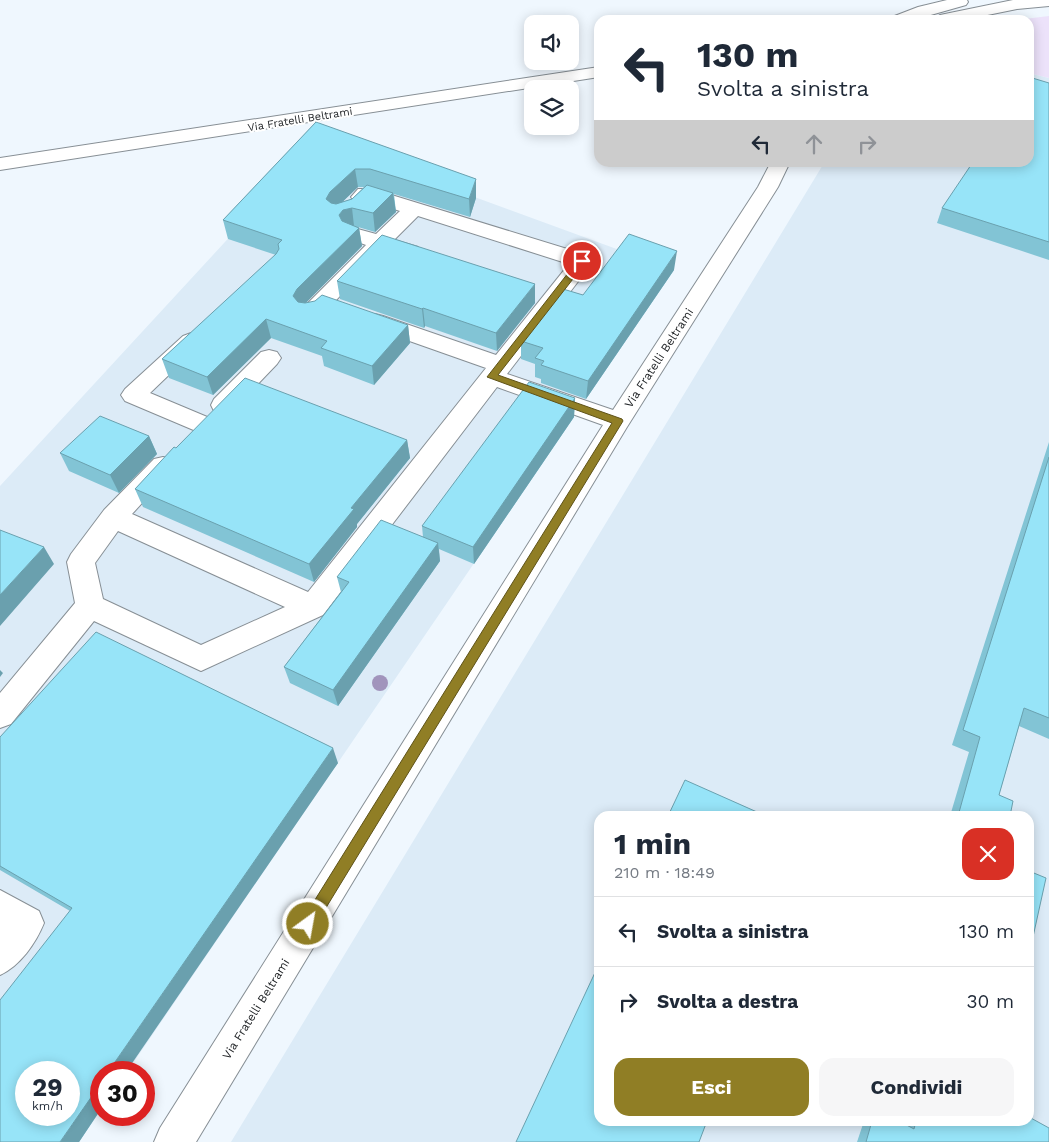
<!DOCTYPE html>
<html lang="it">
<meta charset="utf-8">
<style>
body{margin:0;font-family:"Work Sans",sans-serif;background:#f6f6f7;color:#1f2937;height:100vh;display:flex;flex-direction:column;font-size:19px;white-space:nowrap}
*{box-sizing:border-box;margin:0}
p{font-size:16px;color:#747a83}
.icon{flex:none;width:28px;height:28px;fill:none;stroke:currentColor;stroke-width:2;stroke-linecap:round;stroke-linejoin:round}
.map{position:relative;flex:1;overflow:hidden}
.details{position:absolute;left:594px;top:811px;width:440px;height:315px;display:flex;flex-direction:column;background:#fff;border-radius:15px;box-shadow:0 2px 12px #0003}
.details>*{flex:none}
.banner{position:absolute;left:594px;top:15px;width:440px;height:152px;border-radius:15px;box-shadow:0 2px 12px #0003;background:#fff;color:#1f2937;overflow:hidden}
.controls{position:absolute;left:524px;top:15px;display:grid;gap:10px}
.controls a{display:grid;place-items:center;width:55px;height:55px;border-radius:10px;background:#fff;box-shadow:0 2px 12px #0003;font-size:25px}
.speed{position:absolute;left:15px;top:1061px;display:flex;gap:10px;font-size:25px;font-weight:700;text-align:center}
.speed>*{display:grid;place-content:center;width:65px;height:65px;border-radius:50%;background:#fff;box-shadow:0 2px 12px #0003;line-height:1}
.speed small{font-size:12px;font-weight:400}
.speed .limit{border:8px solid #d22;background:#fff;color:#111}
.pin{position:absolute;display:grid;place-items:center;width:42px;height:42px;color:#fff;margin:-21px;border:2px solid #fff;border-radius:50%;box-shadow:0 1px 5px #0007}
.me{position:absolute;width:55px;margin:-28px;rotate:32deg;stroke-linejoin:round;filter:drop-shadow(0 0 4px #0008)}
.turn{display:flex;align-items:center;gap:18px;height:105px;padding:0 20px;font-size:22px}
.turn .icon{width:65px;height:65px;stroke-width:2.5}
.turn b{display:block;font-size:35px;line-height:42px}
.lanes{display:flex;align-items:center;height:48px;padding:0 20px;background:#0003;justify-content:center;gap:25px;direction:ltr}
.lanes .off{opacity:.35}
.round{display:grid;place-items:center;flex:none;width:52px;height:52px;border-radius:15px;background:#f6f6f7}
.overview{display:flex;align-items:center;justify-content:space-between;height:85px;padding:0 20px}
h1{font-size:30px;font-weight:700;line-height:38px}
.cta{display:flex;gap:10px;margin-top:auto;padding:10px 20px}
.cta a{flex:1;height:58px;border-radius:15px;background:#907e25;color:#fff;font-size:20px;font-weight:700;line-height:58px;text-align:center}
.cta a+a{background:#f6f6f7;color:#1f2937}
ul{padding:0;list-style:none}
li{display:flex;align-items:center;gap:15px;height:70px;padding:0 20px;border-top:1px solid #e0e1e3}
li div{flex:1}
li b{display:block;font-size:19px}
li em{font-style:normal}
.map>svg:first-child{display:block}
.built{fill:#dcebf7;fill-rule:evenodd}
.green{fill:#ece2fa}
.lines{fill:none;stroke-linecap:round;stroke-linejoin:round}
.minor-casing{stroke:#878f95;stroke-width:2}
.minor{fill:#fff;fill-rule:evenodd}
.tree{fill:#a194bc}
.wall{fill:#82c4d5;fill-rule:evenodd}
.shaded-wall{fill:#6aa0ae}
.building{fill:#97e4f8;stroke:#6aa0ae;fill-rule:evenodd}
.route{fill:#907e25;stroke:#5e5218}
.labels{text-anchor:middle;stroke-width:4;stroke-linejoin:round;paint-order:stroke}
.far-street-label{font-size:11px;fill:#1f2225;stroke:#fff}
.street-label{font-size:12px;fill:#1f2225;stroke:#fff}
</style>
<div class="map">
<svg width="1049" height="1142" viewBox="0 0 1049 1142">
<rect width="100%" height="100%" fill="#eff7fe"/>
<!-- built -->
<path class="built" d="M1029,73L1049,78V1142H231L824,163L1029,162ZM599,816H1029V1121H599Z
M319,140L674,270L127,1072H101V1110L79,1142H0V486ZM26,1072H69V1115H26Z"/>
<!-- green -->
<path class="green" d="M1049,16V78L1029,73V20H1016Z"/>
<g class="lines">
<!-- minor casing -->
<g class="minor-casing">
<path id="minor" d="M947,0H967L968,2L966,5L913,20H890L892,17L918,7Z
M1013,0H1049V6L1017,9L963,20H932L940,15Z
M599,67V77L0,170V158Z
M771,162H790L778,187L627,427L196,1142H154L160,1128L603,425L497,387L323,615L201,671L94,621L11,724L0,728V693L75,603L67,562L71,554L104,510L154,459L163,457L172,459L176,466L132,514L308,592L486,368L367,326L364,321L367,316L375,314L383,316L496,355L569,264L418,216L394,240L418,247L422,252L418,257L411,258L384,250L318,319L310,321L302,319L299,314L302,309L366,245L347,238L344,234L347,230L354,228L376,234L400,211L369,201L361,203L354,201L351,197L358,189H372L590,256L593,261L590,266L507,374L613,410L758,187ZM118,531L285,607L201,645L103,599L95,563Z
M191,333L199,336L202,341L199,346L150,393L212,419L215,425L212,431L203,434L125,401L121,395L125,389L183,336Z
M269,350L277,352L281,358L277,364L232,411L223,413L214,411L211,405L214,399L261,352Z
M0,890L39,911L44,923C36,943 20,966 0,975Z"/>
</g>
<!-- minor -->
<use href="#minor" class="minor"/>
</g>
<!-- trees -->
<circle class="tree" cx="380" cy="683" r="8"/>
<!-- wall -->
<path class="wall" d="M1049,83V260L937,223L942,208Z
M316,122L476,198L470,217L394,194L396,212L375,232L358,227L359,228L362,246L305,303L408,325L410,343L374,385L324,366L322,356L271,338L213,395L169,378L162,359L276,255L228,239L223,220ZM358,187H364L352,199L342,202Z
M674,270L586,399L541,383V379L535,377V364L521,359V341Z
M337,281L535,303L497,351L425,326L424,328L340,299Z
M575,398L574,417L474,564L439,549L440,561L338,706L290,683L284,667L341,592L337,577L423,537L422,526Z
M149,436L157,454L119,493L69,471L60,453Z
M407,440L410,458L357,524V527L314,582L143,507L135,489L176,448Z
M1049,442V739L1019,726L999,795L1010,816H950L969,752L952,745Z
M0,737L338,763L101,1072V1109L79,1142L70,911L0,870Z
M864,1121H899L905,1124L906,1121H1029L1049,1142H857Z"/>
<!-- shaded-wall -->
<path class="shaded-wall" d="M355,169L358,187L333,211L326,199L330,192Z
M476,179V198L470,217L469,199Z
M393,193L396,212L375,232L373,213Z
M352,208L354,226L346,229L339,215L343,210Z
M359,228L362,246L301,308L293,296L297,289Z
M677,251L674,270L586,399L588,381Z
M535,284V303L497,351L496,333Z
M423,308L425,326L424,328L422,309Z
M266,319L271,338L213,395L207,377Z
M408,325L410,343L374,385L372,366Z
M575,398L574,417L474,564L473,547Z
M149,436L157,454L119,493L110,475Z
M407,440L410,458L357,524V527L314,582L309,564L351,508Z
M438,543L440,561L338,706L333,690Z
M44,547L54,564L0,626V595Z
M0,670L3,673L0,677Z
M333,748L338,763L126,1072H108Z
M101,1083V1109L79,1142H60Z"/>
<!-- building -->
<path class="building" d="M1029,77L1049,83V242L942,208L973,162H1029Z
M316,122L476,179L469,199L370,169H355L330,192L326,199L331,203L336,204L352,199L367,185L393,193L373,213L352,208L343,210L339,215L342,221L359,228L297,289L293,296L298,302L305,303L315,301L322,295L408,325L372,366L321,348L327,341L266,319L207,377L162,359L276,254L279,249L278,244L282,240L223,220Z
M629,234L677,251L588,381L541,365L544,361L535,358L543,348L521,341L563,289L583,295Z
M382,235L535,284L496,333L423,308L422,309L337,281Z
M245,378L407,440L351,508L354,509L309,564L135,489L174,447L176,448Z
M529,382L575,398L473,547L422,526Z
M100,416L149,436L110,475L60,453Z
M1049,457V718L1024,708L999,795L1013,801L1010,816H958L980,737L963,730Z
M381,520L438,543L333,690L284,667L349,582L337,577Z
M0,530L44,547L0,595Z
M96,632L333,748L108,1072H101V1083L60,1142H0V1000L72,908L0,866V737ZM26,1072H69V1115H26Z
M685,780L766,816H668Z
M1029,871L1046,878L1029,955Z
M599,964V1121H707L699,1142H516Z
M1029,1117L1049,1128V1142H866L872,1121H899L914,1129L916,1121H1029Z"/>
<!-- route -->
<path class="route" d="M579,259L587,261L498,375L622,419L623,421L313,929L308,931L303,929L301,924L303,919L612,423L487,377Z"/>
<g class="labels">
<!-- far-street labels -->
<g class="far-street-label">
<text transform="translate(300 119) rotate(-9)" y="4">Via Fratelli Beltrami</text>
</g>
<!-- street labels -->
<g class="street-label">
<text transform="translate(659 358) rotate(-57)" y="4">Via Fratelli Beltrami</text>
<text transform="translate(256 1009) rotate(-58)" y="4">Via Fratelli Beltrami</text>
</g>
</g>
</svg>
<div class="controls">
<a><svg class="icon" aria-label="sound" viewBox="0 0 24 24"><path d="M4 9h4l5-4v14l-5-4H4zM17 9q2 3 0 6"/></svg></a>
<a><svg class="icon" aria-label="layers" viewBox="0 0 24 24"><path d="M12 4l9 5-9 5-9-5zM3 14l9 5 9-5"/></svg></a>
</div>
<div class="speed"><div>29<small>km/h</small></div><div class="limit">30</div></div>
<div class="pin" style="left:582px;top:261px;background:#d93025"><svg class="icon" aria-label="arrive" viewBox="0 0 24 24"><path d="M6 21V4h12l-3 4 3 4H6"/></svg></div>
<svg class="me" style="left:308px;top:924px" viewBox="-20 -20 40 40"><circle r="17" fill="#907e25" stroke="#fff" stroke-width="3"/><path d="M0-11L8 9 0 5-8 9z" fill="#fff"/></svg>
<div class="banner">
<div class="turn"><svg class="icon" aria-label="left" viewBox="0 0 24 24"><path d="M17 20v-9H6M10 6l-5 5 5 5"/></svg><div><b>130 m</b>Svolta a sinistra</div></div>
<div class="lanes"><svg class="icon" aria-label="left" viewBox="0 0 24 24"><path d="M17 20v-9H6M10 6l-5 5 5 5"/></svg><svg class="icon off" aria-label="ahead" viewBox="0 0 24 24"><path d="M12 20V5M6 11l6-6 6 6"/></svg><svg class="icon off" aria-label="right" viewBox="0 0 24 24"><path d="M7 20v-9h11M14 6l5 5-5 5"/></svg></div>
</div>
<section class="details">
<div class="overview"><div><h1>1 min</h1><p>210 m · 18:49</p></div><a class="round" style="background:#d93025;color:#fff"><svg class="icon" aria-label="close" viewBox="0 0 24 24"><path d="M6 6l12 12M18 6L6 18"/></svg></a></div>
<ul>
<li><svg class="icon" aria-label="left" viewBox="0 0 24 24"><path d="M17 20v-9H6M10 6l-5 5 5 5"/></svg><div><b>Svolta a sinistra</b></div><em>130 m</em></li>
<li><svg class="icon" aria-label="right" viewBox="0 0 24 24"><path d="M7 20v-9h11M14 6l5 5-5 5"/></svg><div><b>Svolta a destra</b></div><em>30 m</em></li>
</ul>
<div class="cta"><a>Esci</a><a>Condividi</a></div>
</section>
</div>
